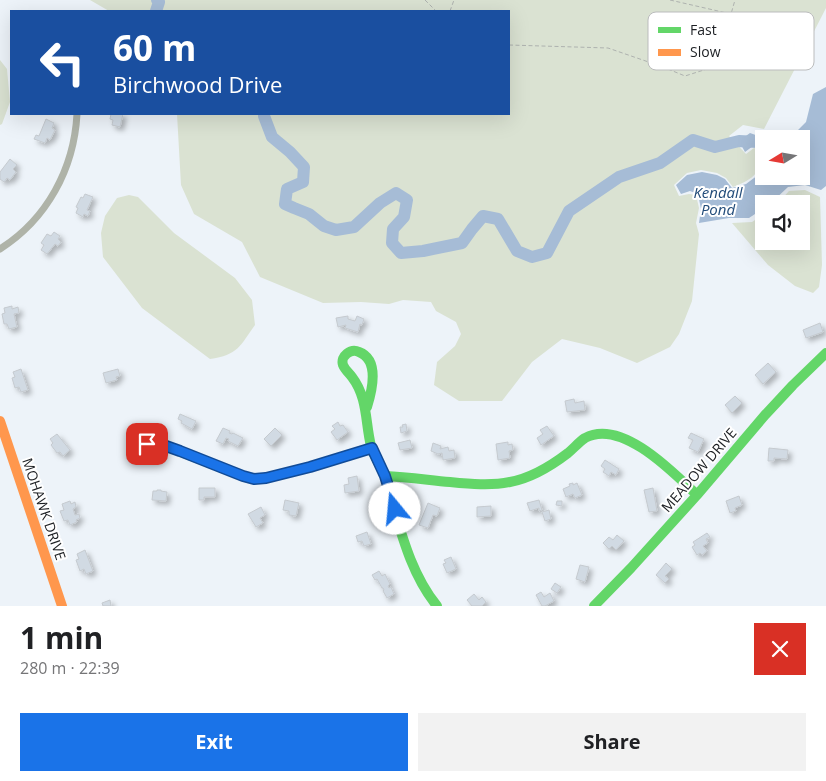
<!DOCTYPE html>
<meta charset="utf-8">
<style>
body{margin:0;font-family:"Open Sans",sans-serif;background:#f2f2f2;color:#202124;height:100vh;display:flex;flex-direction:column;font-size:19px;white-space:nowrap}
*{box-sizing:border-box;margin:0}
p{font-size:16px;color:#757577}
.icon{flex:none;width:28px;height:28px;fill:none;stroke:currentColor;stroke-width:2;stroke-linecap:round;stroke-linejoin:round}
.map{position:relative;height:606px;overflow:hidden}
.details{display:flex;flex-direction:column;background:#fff;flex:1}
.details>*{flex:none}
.top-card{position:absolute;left:10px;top:10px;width:500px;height:105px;border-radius:0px;box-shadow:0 5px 20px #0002;background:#1a4fa0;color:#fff;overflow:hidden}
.needle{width:32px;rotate:259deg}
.fabs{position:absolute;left:755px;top:130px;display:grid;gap:10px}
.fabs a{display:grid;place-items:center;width:55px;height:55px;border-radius:0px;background:#fff;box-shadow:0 5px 20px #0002;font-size:25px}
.pin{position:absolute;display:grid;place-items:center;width:42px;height:42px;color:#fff;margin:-21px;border-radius:10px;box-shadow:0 2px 8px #0006}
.me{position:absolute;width:55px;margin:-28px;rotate:343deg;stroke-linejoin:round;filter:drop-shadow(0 0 4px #0008)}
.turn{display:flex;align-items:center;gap:18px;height:105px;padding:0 20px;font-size:22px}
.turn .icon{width:65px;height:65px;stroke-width:2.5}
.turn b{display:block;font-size:35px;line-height:42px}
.round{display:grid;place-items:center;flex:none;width:52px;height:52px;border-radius:0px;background:#f2f2f2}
.head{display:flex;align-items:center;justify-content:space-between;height:85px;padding:0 20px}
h1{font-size:30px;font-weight:700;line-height:38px}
.primary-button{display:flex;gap:10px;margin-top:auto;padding:10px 20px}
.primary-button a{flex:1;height:58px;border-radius:0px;background:#1a73e8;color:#fff;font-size:20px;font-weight:700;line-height:58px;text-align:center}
.primary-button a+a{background:#f2f2f2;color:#202124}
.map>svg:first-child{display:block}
.green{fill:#dae2d2}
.water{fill:#a6bcd6}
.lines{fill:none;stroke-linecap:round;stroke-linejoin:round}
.river{stroke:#a6bcd6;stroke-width:12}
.building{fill:#d1dae3;stroke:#c5cacf;filter:url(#shadow)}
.path{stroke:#aeb2af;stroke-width:1;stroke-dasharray:4 2.5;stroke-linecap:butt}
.street{stroke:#afb3a8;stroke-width:7}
.fast{stroke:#63d668;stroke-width:10}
.slow{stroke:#ff974d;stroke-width:10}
.route-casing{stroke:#114b97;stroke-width:12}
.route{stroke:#1a73e8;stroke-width:9}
.labels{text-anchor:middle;stroke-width:4;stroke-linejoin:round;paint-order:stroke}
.street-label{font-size:14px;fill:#1c1f23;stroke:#fff}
.water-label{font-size:15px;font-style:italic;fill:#214b79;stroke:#fff}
.key{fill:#fff;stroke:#bbbcbd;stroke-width:1}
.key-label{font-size:14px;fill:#1c1f23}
</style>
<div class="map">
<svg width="826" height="606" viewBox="0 0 826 606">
<defs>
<filter id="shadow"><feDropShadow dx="3.5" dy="3.5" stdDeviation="2.5" flood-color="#0004"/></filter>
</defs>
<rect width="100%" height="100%" fill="#edf3f9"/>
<!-- green -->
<path class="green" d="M90,0H826V8L764,129L743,125L729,136L746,154L754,148L761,150C764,172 752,180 733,187L726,178L717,173L701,170L687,173L674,185L679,196L689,194L696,195L699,208L696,223L699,234L692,301L679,334L670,347L637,363L600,348L562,339L532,362L502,401H459L434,385L437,362L455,346L461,334L456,322L436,311L431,302L403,300L389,304L361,302L323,303L260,277L242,242L194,214L181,185L177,114H509V11H109Z
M0,60L7,69L10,102L2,124L0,125Z
M805,190L820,197L822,265L819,287L813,293L795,286L768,265L732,223L752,222L764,214V241H801V204H777L789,191Z
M129,195L138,197L174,233L235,278L252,300L255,325C240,346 238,355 210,359L142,308L103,257L101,233L105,216L117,198Z"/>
<!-- water -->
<path class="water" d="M826,87V186L821,190L805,185L788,187L770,204H764V208L749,218H729L699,223L701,209L698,194L690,191L681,194L676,185L687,175L702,172L717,175L725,179L732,188L746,184L758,175L764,164V176H801V139H785L791,137L806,122L813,94Z
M750,133L767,139H764V152L763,148L753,146L745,152L739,141Z"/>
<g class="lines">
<!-- river -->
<path class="river" d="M156,11L159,2L157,0
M264,114V116L272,137L290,152L304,167L303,182L287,189L285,204L294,208L309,214L324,226L336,230L354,227L380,203L396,193L407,200L404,217L393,229L392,243L401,253L423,251L462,243L472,229L483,216L498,219L517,251L532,257L547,253L569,211L619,177L660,163L693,140L715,147L739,141L758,142L764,143"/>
</g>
<!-- building -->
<path class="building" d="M111,114H123L120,127L112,125L113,120L110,119Z
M46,119L54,123L52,128L55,130L50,140L47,138L45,143L34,139L36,135L39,136Z
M10,159L17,165L13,169L16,172L10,180L7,178L4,182L0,179V172Z
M85,194L93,197L87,210L90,211L88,216L84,214L83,217L76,213L78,208L76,207L81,197L83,198Z
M54,232L60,236L58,239L61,242L58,246L55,244L47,254L41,250L44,245L41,243L47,234L51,236Z
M12,306V309L18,307L19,313L14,314L17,327L9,329L7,324H4L2,314L5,313L4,308Z
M348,316V319L355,321L357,316L364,319L362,325L360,324L358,332L345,328L346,325L338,327L336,318Z
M820,323L823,332L806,338L803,330Z
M768,363L776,372L763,384L755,375Z
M21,369L28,390L21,392L19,387L15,388L12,378L15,377L13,372Z
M118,369L120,376L116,377L117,380L106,383L103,373Z
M735,396L742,403L732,413L725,405Z
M574,399L575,403L584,401L585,410L567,412L565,401Z
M180,414L196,421L192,429L181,423L182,421L178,419Z
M338,422L340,426L343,425L348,432L337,440L331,432L335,429L332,426Z
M406,424L407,431L401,433L400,427H403L402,425Z
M547,426L554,436L541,445L537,438L543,434L540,430Z
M223,428L230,431L229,433L232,434L233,433L243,438L238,446L228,441L229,439L226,438L223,444L216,441Z
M275,428L282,435L271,446L264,439Z
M691,433L704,439L698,452L689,448L693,440L688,438Z
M57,434L70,450L63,456L60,452L57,453L51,445L53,443L50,439Z
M410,440L412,448L400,450L398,443Z
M508,442V445L512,444L513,450L509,451L510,458L498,460L496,444Z
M433,443L441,446L440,449L448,447L449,451L454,450L455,458L443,460L442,453L438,454L431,451Z
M769,448L788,450L787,459L774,458V461H768Z
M605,460L619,469L616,475L611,472L609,476L603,472L605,469L601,466Z
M357,476L359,491L345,493L344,485L349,484L348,478Z
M573,483V485L577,483L582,495L575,498L573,494L566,497L563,489L570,486L569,484Z
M199,488H215V497H204V500H199Z
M653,488L657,511L649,512L644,490Z
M157,490H161V491L167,492L166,501L152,500L153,491H157Z
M739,496L742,505L735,508L736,511L730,513L726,501Z
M285,500L299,503L296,516L289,515V511L283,510Z
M539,500L542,510L539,511V508L530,511L527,503Z
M70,501L71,504L75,502L76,507L73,509L75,515L79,514L80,518L76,520L77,522L70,525L68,520L64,521L60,511L64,510L62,504Z
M557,501H562V506L556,505Z
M428,503L440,508L437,516L433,515L428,528L419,525Z
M491,506V516L477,517V507Z
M261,507L265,515L260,518L263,523L256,527L248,514Z
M549,510L551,519L545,521L542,512Z
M367,532L371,544L364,546L362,541L358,542L356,536Z
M707,533L710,537L706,539L708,543L703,546L707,551L702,555L700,553L697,555L692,547L695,545L693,542Z
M617,535L624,541L616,550L612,546L609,549L603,543L609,537L613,540Z
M85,550L93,571L86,574L84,569L80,571L76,560L79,559L77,554Z
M451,557L456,569L447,573L443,564L446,563L444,560Z
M666,563L672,569L665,576L669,579L665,583L656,575Z
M580,565L589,567L585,582L576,579Z
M379,571L382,576L385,574L390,584L388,586L389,588L391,587L394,594L387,598L383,591L384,590L383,588H382L377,579L375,580L372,575Z
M555,583L561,587L557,593L551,589Z
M541,592L544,597L550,593L554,601L545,606H542L536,595Z
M474,594L479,600L482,597L486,602L482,606H472L467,600Z
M110,600L111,606H103L102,603Z"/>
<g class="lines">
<!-- path -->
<path class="path" d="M425,0L436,11
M670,0L731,14
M450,11L454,0
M509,45L608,48L663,67L685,76L707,69L723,42L735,0"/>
<!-- street -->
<path class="street" d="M0,249C47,219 74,169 77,114"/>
<!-- fast -->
<path class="fast" d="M367,407C372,391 380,360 359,352C351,348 340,356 343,365C345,370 349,373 352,377C368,398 365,422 371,446C374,458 383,468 387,480C389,486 389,493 391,499C402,536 412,575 437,606
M147,444L166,446L243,476L254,479L266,478L310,467L372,448
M385,476C407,477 428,480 450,482C470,484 491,486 510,482C532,478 551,466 568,453C574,448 579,442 585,438C621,418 673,472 697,495
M594,606L631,568L697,495L765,415L793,385L826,353"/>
<!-- slow -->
<path class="slow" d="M0,421L62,606"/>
</g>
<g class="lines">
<!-- route casing -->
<g class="route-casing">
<path id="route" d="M147,444L166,446L180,451L243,476L254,479L266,478L310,467L372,448L385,476L395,509"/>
</g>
<!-- route -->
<use href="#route" class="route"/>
</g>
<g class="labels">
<!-- street labels -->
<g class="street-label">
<text transform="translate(699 470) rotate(-49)" y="5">MEADOW DRIVE</text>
<text transform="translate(44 509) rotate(71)" y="5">MOHAWK DRIVE</text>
</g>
<!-- water labels -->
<g class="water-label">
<text x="718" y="198">Kendall<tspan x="718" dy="17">Pond</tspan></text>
</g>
</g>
<!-- legend -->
<rect x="648" y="12" width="166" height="58" rx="8" class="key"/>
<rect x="658" y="27" width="23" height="6" fill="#63d668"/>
<rect x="658" y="49" width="23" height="7" fill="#ff974d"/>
<g class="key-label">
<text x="690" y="35">Fast</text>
<text x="690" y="57">Slow</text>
</g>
</svg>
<div class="fabs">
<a><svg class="needle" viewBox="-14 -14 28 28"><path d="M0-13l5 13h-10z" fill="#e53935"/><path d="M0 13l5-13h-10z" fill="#757577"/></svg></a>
<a><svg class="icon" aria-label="sound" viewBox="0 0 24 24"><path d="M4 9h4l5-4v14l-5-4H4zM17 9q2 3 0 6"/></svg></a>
</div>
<div class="pin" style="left:147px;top:444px;background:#d93025"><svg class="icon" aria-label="arrive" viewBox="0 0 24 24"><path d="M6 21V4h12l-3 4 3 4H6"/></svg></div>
<svg class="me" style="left:395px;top:509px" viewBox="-20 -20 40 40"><circle r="19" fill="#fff"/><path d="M0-13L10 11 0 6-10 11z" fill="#1a73e8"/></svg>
<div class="top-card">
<div class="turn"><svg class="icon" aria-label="left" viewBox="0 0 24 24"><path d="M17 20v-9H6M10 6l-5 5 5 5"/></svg><div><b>60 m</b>Birchwood Drive</div></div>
</div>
</div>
<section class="details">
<div class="head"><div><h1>1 min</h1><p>280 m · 22:39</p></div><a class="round" style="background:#d93025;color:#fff"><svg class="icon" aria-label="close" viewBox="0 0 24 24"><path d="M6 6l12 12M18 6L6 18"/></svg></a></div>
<div class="primary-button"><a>Exit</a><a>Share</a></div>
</section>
